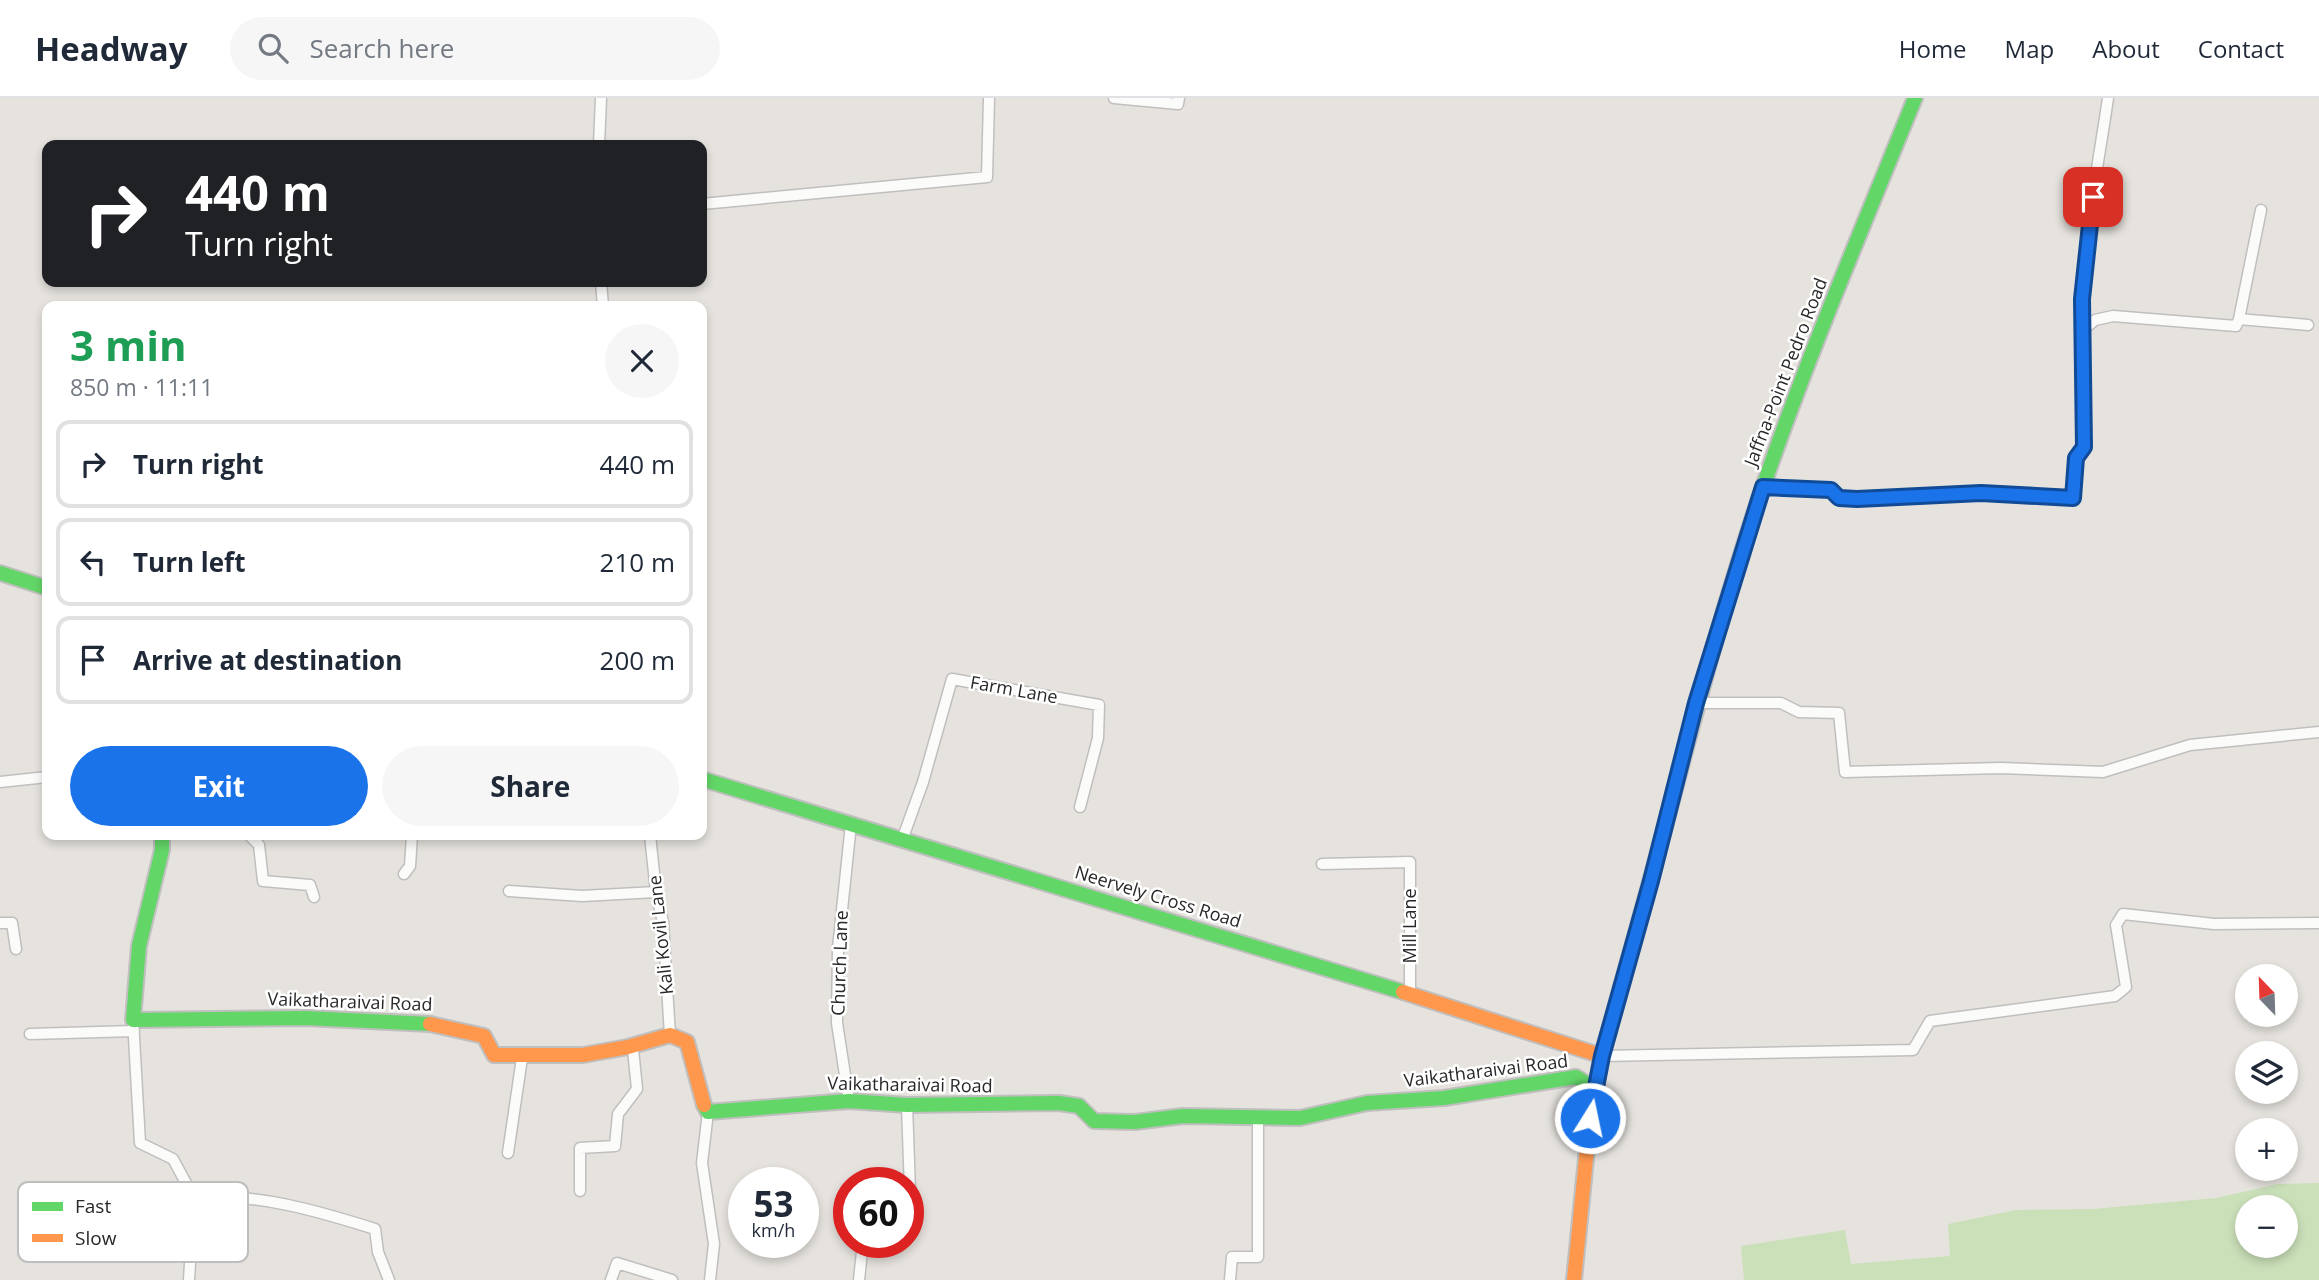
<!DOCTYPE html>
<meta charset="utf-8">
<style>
body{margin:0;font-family:"Open Sans",sans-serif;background:#f6f6f7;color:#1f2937;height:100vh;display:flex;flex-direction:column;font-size:26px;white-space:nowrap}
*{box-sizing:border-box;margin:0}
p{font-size:23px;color:#747a83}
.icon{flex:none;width:38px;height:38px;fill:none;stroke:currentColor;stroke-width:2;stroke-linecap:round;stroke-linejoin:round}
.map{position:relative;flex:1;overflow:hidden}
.panel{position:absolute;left:42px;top:203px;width:665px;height:539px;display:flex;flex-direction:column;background:#fff;border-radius:14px;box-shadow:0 4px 10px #0003}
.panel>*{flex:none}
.banner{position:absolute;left:42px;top:42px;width:665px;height:147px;border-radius:14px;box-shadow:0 4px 10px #0003;background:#202124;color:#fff;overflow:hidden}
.needle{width:46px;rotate:337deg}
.fabs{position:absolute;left:2235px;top:866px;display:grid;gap:14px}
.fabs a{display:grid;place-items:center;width:63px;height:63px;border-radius:50%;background:#fff;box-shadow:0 4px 10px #0003;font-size:35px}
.speed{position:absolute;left:728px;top:1069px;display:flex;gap:14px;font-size:35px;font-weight:700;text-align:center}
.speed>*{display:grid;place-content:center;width:91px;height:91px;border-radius:50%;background:#fff;box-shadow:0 4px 10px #0003;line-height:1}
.speed small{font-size:18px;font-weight:400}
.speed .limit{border:10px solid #d22;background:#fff;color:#111}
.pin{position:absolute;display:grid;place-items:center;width:60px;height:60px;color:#fff;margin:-30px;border-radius:14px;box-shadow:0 4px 10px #0006}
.me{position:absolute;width:77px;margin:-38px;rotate:10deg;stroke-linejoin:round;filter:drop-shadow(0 0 5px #0008)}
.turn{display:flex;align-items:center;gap:24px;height:147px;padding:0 28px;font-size:32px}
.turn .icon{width:91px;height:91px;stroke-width:2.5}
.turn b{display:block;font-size:49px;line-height:60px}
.round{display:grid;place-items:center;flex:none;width:74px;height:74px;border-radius:37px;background:#f6f6f7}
.summary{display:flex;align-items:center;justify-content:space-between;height:119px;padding:0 28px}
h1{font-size:42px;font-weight:700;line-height:52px;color:#1e9e55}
.primary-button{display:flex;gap:14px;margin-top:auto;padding:14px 28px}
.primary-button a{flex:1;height:80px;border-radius:42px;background:#1a73e8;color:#fff;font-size:28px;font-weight:700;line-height:80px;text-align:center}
.primary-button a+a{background:#f6f6f7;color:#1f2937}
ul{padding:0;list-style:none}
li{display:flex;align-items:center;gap:21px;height:88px;margin:0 14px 10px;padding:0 14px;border:4px solid #e0e1e3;border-radius:14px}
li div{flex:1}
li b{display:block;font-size:26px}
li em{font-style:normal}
header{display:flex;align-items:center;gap:42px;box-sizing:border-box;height:98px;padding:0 35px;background:#fff;border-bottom:2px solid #e0e1e3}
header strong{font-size:33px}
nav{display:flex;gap:38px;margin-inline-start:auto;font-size:24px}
.search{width:490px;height:63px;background:#f6f6f7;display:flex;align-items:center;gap:18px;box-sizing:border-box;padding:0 24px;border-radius:38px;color:#747a83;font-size:26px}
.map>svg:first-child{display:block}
.green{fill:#cae0b9;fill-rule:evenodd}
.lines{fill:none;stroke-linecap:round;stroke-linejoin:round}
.street-casing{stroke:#c0bfbf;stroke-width:13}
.fast-casing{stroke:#c0bfbf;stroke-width:18}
.slow-casing{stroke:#c0bfbf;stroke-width:18}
.street{stroke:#fbfbfa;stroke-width:10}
.fast{stroke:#63d668;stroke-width:14}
.slow{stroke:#ff974d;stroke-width:14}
.route-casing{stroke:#114b97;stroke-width:18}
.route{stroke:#1a73e8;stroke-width:12}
.labels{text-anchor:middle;stroke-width:5;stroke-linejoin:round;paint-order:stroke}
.street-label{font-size:18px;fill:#282828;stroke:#fff}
.key{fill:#fff;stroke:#bebebe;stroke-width:2}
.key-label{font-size:19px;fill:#282828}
</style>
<header>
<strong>Headway</strong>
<div class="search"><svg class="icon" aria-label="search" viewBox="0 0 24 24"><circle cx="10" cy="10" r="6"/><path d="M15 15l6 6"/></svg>Search here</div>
<nav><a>Home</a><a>Map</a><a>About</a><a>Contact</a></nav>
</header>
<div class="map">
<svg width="2319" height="1182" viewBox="0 0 2319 1182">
<rect width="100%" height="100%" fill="#e6e3de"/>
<!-- green -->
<path class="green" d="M2319,1085V1182H1744L1741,1148L1845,1132L1851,1166L1950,1158L1948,1126L2016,1112L2093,1111L2216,1100L2278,1086ZM2247,1110H2286V1148H2247Z"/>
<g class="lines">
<!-- street casing -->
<g class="street-casing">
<path id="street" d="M1114,0L1178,6L1179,0
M599,47L601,0
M702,106L987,79L989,0
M601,184L603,208
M2239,221L2261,112
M2083,232C2080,155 2097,76 2108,0
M1763,389L1831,392L1839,399L1857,401L1981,395L2073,400L2076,360L2084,349L2083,232L2095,222L2113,218L2236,228L2239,221L2308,227
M1696,605H1781L1799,614L1839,615L1845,674L2001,670L2103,674L2190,647L2319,634
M0,684L47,679
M249,737L259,747L263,783L310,787L314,799
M650,737L656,794L663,824L670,937
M902,742L923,684L952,581L1099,607L1098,640L1080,709
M1322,766L1410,764V896
M404,776L410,768L412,737
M509,793L582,798L656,794
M0,825H12L16,851
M133,922L140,1045L173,1061L194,1100L189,1182
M30,936L134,933
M1602,958L1913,952L1930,923L2115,898L2126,889L2116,827L2123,816L2214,826L2319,825
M849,1003L837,925L838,850L851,726
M907,1007L911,1121L908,1126
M708,1014L702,1065L714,1146L710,1182
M508,1055L522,960
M580,1093V1050L615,1048L618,1016L637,991L633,951
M194,1100C254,1094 318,1113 375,1131L378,1154L389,1182
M611,1182L617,1165L672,1182
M859,1182L863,1144
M1230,1182L1232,1159H1258V1020"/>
</g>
<!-- fast casing -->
<g class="fast-casing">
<path id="fast" d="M0,475L47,490
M702,681L1403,894
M162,737V752L139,848L133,922L306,920L430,926
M1633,846C1676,693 1712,539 1763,389C1808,257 1863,129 1915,0
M704,1007L708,1014L849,1003L907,1007L1059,1005L1079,1008L1094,1023L1135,1024L1183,1018L1300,1020L1367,1005L1444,1000L1576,979L1595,991"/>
</g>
<!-- slow casing -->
<g class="slow-casing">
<path id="slow" d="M1403,894L1602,958
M430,926L484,938L494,957H583L628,949L670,937L687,944L704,1007
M1574,1182L1590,1020L1602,958L1633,846"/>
</g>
<!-- street -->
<use href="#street" class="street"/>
<!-- fast -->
<use href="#fast" class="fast"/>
<!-- slow -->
<use href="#slow" class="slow"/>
</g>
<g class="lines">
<!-- route casing -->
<g class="route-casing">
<path id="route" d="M1590,1020L1602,958L1651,783L1696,605L1763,389L1831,392L1839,400L1857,401L1981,395L2073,400L2076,360L2084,349L2082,201L2093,99"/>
</g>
<!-- route -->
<use href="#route" class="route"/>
</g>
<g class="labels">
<!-- street labels -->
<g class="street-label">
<text transform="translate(1786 274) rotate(-69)" y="6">Jaffna-Point Pedro Road</text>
<text transform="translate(1014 592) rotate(10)" y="6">Farm Lane</text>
<text transform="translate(1158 799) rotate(17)" y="6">Neervely Cross Road</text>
<text transform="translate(1410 828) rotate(-90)" y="6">Mill Lane</text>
<text transform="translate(661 837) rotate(-96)" y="6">Kali Kovil Lane</text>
<text transform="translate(840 865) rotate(-88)" y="6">Church Lane</text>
<text transform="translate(350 904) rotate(2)" y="6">Vaikatharaivai Road</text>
<text transform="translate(1486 973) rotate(-7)" y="6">Vaikatharaivai Road</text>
<text transform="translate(910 987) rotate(1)" y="6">Vaikatharaivai Road</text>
</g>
</g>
<!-- legend -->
<rect x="18" y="1084" width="230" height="80" rx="10" class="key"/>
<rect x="32" y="1104" width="31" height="9" fill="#63d668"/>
<rect x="32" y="1136" width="31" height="8" fill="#ff974d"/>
<g class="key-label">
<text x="75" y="1115">Fast</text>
<text x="75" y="1147">Slow</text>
</g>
</svg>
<div class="fabs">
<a><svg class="needle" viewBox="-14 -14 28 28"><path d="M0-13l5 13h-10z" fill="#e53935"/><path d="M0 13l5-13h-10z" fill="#747a83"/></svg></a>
<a><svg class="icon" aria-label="layers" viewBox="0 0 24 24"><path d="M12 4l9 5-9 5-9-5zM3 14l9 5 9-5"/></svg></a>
<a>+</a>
<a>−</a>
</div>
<div class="speed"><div>53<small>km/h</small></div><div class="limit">60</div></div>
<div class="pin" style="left:2093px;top:99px;background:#d93025"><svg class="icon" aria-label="arrive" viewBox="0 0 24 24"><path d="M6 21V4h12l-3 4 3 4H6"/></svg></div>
<svg class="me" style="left:1590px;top:1020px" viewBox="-20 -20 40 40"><circle r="17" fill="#1a73e8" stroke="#fff" stroke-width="3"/><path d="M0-11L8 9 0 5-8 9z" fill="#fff"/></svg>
<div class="banner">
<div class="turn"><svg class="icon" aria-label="right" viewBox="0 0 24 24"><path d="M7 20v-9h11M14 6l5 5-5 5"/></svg><div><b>440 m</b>Turn right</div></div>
</div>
<section class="panel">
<div class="summary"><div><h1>3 min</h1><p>850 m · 11:11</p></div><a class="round"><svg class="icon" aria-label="close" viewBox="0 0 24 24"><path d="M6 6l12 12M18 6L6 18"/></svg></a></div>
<ul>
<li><svg class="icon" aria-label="right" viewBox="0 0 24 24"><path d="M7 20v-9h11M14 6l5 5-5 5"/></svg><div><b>Turn right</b></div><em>440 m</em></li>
<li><svg class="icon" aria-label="left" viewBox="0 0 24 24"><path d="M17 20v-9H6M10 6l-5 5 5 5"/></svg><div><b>Turn left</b></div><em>210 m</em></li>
<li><svg class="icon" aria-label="arrive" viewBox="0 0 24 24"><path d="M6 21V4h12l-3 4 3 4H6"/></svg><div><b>Arrive at destination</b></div><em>200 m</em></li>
</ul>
<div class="primary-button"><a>Exit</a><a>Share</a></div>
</section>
</div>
